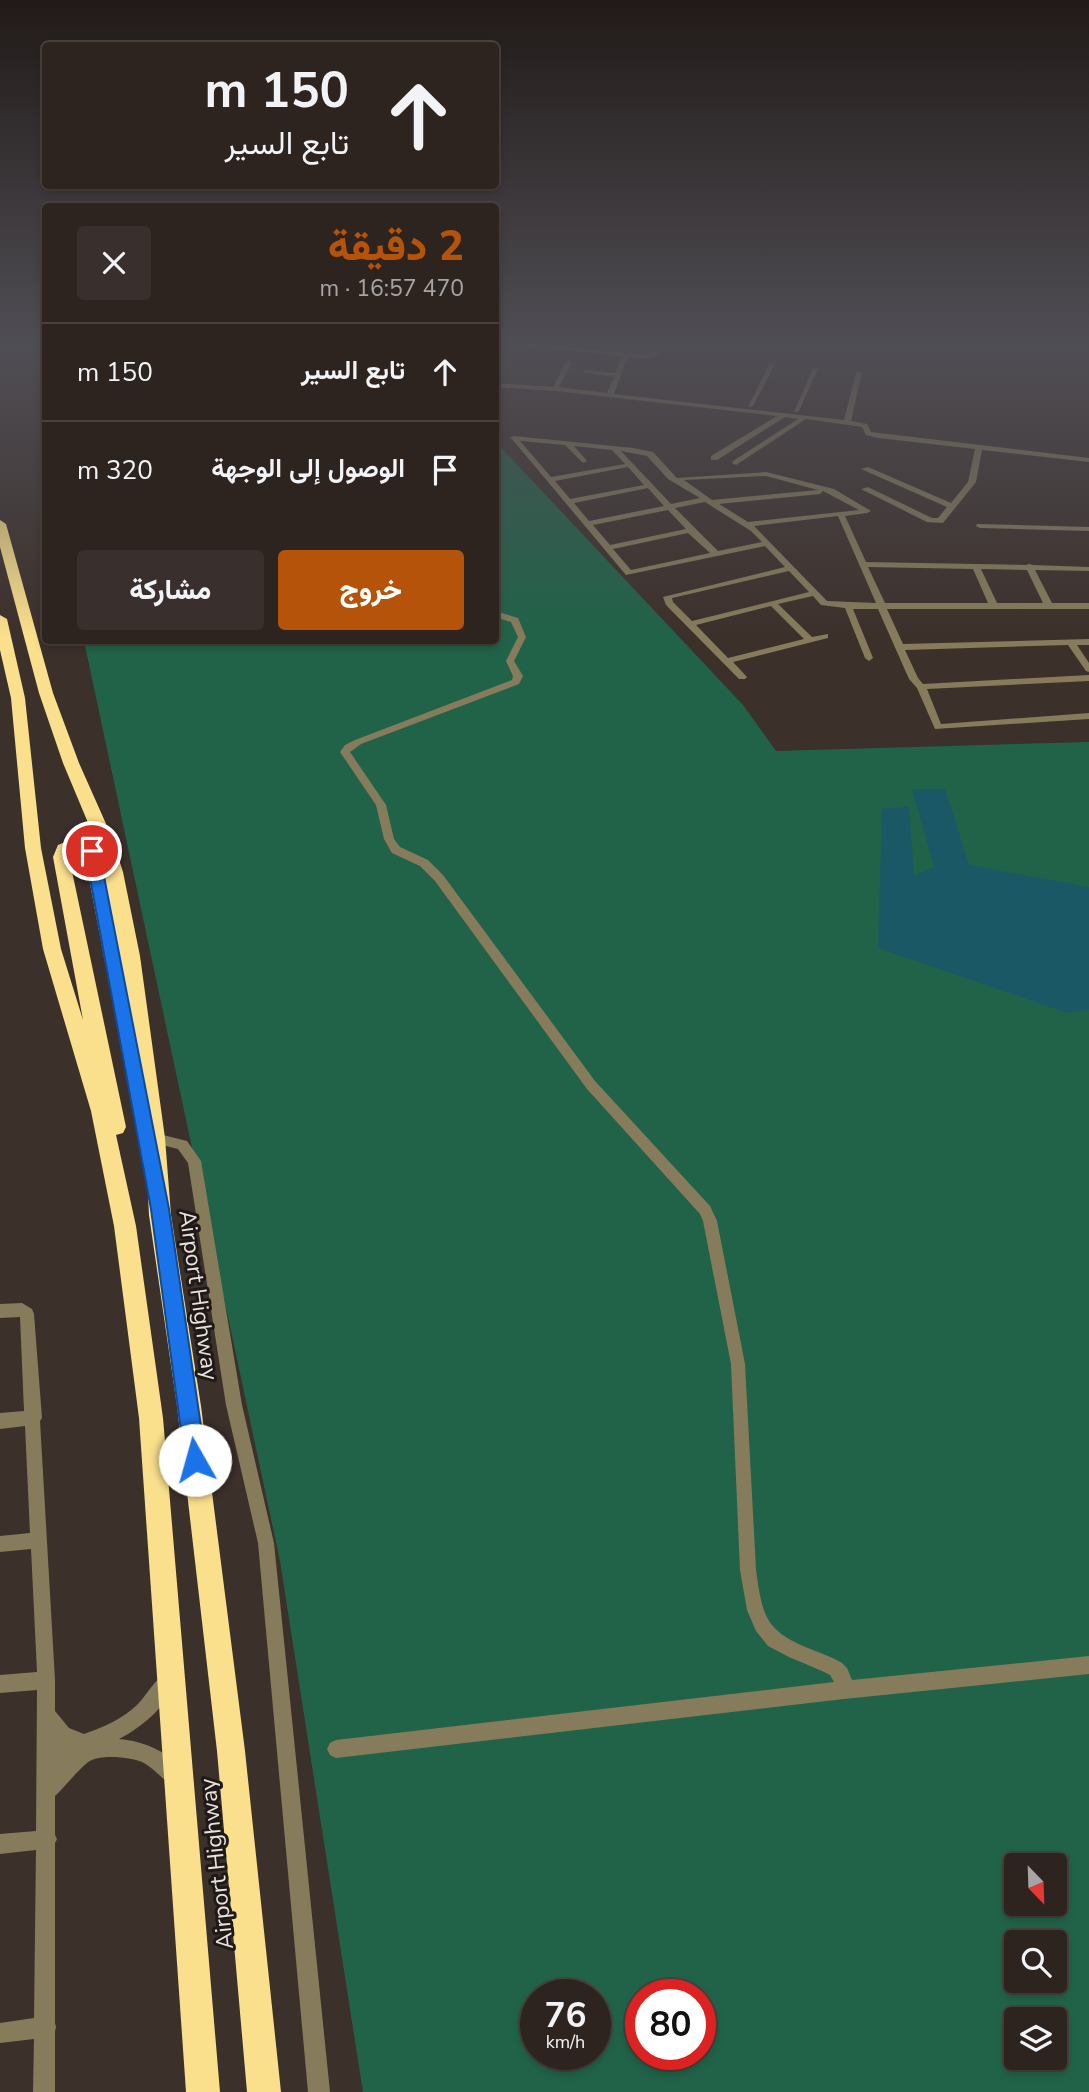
<!DOCTYPE html>
<html lang="ar">
<meta charset="utf-8">
<style>
body{margin:0;font-family:"Nunito Sans",Vazirmatn,sans-serif;background:#39302d;color:#f1f3f6;direction:rtl;height:100vh;display:flex;flex-direction:column;font-size:26px;white-space:nowrap}
*{box-sizing:border-box;margin:0}
p{font-size:23px;color:#a7a4a5}
.icon{flex:none;width:38px;height:38px;fill:none;stroke:currentColor;stroke-width:2;stroke-linecap:round;stroke-linejoin:round}
.map{position:relative;flex:1;overflow:hidden;direction:ltr}
.sheet{position:absolute;left:42px;top:203px;width:457px;height:441px;display:flex;flex-direction:column;background:#2d2420;border-radius:7px;box-shadow:0 4px 10px #0003,0 0 0 2px #48413e;direction:rtl}
.sheet>*{flex:none}
.guide{position:absolute;left:42px;top:42px;width:457px;height:147px;border-radius:7px;box-shadow:0 4px 10px #0003,0 0 0 2px #48413e;direction:rtl;background:#2d2420;color:#f1f3f6;overflow:hidden}
.needle{width:46px;rotate:157deg}
.controls{position:absolute;left:1004px;top:1853px;display:grid;gap:14px}
.controls a{display:grid;place-items:center;width:63px;height:63px;border-radius:7px;background:#2d2420;box-shadow:0 4px 10px #0003,0 0 0 2px #48413e;font-size:35px}
.speed{position:absolute;left:520px;top:1979px;display:flex;gap:14px;font-size:35px;font-weight:700;text-align:center}
.speed>*{display:grid;place-content:center;width:91px;height:91px;border-radius:50%;background:#2d2420;box-shadow:0 4px 10px #0003,0 0 0 2px #48413e;line-height:1}
.speed small{font-size:18px;font-weight:400}
.speed .limit{border:10px solid #d22;background:#fff;color:#111}
.pin{position:absolute;display:grid;place-items:center;width:60px;height:60px;color:#fff;margin:-30px;border:4px solid #fff;border-radius:50%;box-shadow:0 2px 7px #0007}
.me{position:absolute;width:77px;margin:-38px;rotate:353deg;stroke-linejoin:round;filter:drop-shadow(0 0 5px #0008)}
.turn{display:flex;align-items:center;gap:24px;height:147px;padding:0 35px;font-size:32px}
.turn .icon{width:91px;height:91px;stroke-width:2.5}
.turn b{display:block;font-size:49px;line-height:60px}
.round{display:grid;place-items:center;flex:none;width:74px;height:74px;border-radius:7px;background:#39302d}
.head{display:flex;align-items:center;justify-content:space-between;height:119px;padding:0 35px}
h1{font-size:42px;font-weight:800;line-height:52px;color:#b45309}
.primary-button{display:flex;gap:14px;margin-top:auto;padding:14px 35px}
.primary-button a{flex:1;height:80px;border-radius:7px;background:#b45309;color:#fff;font-size:28px;font-weight:800;line-height:80px;text-align:center}
.primary-button a+a{background:#39302d;color:#f1f3f6}
ul{padding:0;list-style:none}
li{display:flex;align-items:center;gap:21px;height:98px;padding:0 35px;border-top:2px solid #48413e}
li div{flex:1}
li b{display:block;font-size:26px}
li em{font-style:normal}
.map>svg:first-child{display:block}
.green{fill:#216349;fill-rule:evenodd}
.water{fill:#1b5865}
.lines{fill:none;stroke-linecap:round;stroke-linejoin:round}
.minor{fill:#867c5b;fill-rule:evenodd}
.highway{fill:#fae08c;fill-rule:evenodd}
.route{fill:#1a73e8;stroke:#114b97;stroke-width:2}
.labels{text-anchor:middle;stroke-width:6;stroke-linejoin:round;paint-order:stroke}
.street-label{font-size:23px;fill:#eae2de;stroke:#1f1a17}
</style>
<div class="map">
<svg width="1089" height="2092" viewBox="0 0 1089 2092">
<rect width="100%" height="100%" fill="#3c302b"/>
<!-- green -->
<path class="green" d="M495,441L743,705L776,751L1089,742V2092H363L280,1561L84,641L495,640ZM1017,1866H1055V1904H1017ZM1017,1942H1055V1981H1017ZM536,1995H595V2054H536ZM640,1995H700V2054H640ZM1017,2020H1055V2058H1017Z"/>
<!-- water -->
<path class="water" d="M912,789H945L969,865L1089,887V1010L1067,1013L878,948L882,809L909,806L914,875L934,867Z"/>
<g class="lines">
<!-- minor -->
<path class="minor" d="M497,343H521L648,355L658,351L660,354L649,359L628,357L614,394L844,420L856,373L859,371L862,373L851,421L867,424L871,432L1089,458V462L982,450L976,482L943,523L927,522L861,489L868,487L932,518H938L947,507L861,469L868,467L951,503L968,482L975,449L878,438L866,435L862,427L806,419L736,465L732,463L733,461L798,419L785,417L717,460H711V456L777,416L555,391L495,387V383L553,387L566,362L569,360L572,362L559,387L607,393L614,377L582,372L585,370L615,373L622,356Z
M770,363L775,364L753,406L748,407Z
M813,368L818,369L799,411L794,412Z
M514,436L633,448L653,452L677,478L766,472L834,489L871,511L867,513L845,516L866,562L1026,565L1029,564L1033,565L1089,567V571L1035,570L1052,603H1089V609H887L903,644L1089,639V645H1077L1089,663V672L1086,671L1068,645L905,650L918,678L923,684L1089,675V681L927,689L941,724L1089,713V719L935,729L917,688L909,679L878,609H853L873,658L869,661L865,658L845,608L821,605L813,596L778,604L812,637L828,634V638L733,662L747,677L745,679H739L666,605L663,597L785,567L765,546L626,575L512,439L510,438ZM520,441L565,445L583,463L587,461L574,446L612,450L625,464L551,477ZM621,451L647,456L668,479L700,498L671,504ZM628,467L644,485L570,499L555,481ZM766,476L818,490L712,500L684,480ZM648,488L664,506L589,521L574,503ZM823,491L859,510L748,522L719,504L820,494ZM705,502L751,531L762,542L718,551L675,508ZM668,510L686,529L610,545L593,525ZM838,516L876,603L827,601L754,526ZM688,533L710,553L631,570L613,549ZM868,567L973,569L988,603H885ZM981,569L1027,570L1043,603H997ZM789,571L809,592L692,621L673,602L672,598ZM771,606L804,639L728,658L696,625Z
M977,524L1089,527V531L980,528L976,526Z
M495,611L518,618L526,637L514,661L523,676L519,684L361,744L350,752L386,805L394,839L400,847L428,860L443,875L595,1081L710,1206L717,1221L745,1364L756,1570C758,1584 760,1600 765,1613C777,1644 817,1648 842,1663L847,1668L852,1680L1089,1656V1674L844,1699L336,1758L330,1755L327,1749L330,1743L336,1740L834,1682L830,1675L822,1671L789,1657L768,1646L756,1631L747,1610L740,1570L731,1364L703,1221L700,1214L587,1089L435,881L420,866L392,853L384,839L376,805L340,752L345,745L355,740L512,680L513,676L506,661L518,637L511,622L495,617Z
M155,1133L187,1141L201,1161L242,1405L274,1543L330,2092H308L258,1543L226,1405L188,1163L178,1149L150,1142L148,1138L150,1134Z
M22,1303L32,1309L34,1314L42,1418L40,1421L55,1680V1711L69,1728L84,1734C104,1727 122,1719 137,1705C147,1695 155,1678 167,1673L173,1676L176,1682C166,1707 142,1727 119,1739C143,1741 174,1752 184,1777L182,1784L175,1786C163,1781 156,1770 144,1763C133,1757 101,1754 90,1761C82,1765 63,1789 55,1796V1835L57,1839L55,1843V2023L56,2027L55,2031V2092H33L34,2039L0,2043V2023L34,2018L36,1850L0,1854V1834L36,1831L37,1690L0,1693V1675L37,1672L31,1549L0,1552V1536L30,1533L25,1426L0,1429V1413L24,1411L20,1317L0,1318V1304Z"/>
<!-- highway -->
<path class="highway" d="M0,520L6,524L53,693L79,763L111,835L123,872L140,956L165,1138L171,1215L201,1406L245,1751L281,2092H247L217,1751L177,1406L149,1215L145,1138L137,1074L128,1073L125,1067L84,852L77,850L71,852L69,857L126,1127L123,1133L116,1135L136,1226L163,1418L220,2092H186L139,1418L114,1226L91,1111L43,949L25,848L11,698L0,650V615L7,619L25,698L41,848L61,949L83,1020L53,857L58,845L75,838L93,841L99,849L63,763L39,693L0,547Z"/>
</g>
<!-- sky -->
<linearGradient id="sky" x2="0" y2="1"><stop stop-color="#211a18"/><stop offset="0.54" stop-color="#504e55"/><stop offset="1" stop-color="#504e55" stop-opacity="0"/></linearGradient>
<rect width="1089" height="636" fill="url(#sky)"/>
<!-- route -->
<path class="route" d="M92,847L99,851L169,1209L206,1460L203,1467L195,1470L188,1467L185,1460L151,1209L85,851Z"/>
<g class="labels">
<!-- street labels -->
<g class="street-label">
<text transform="translate(199 1295) rotate(82)" y="8">Airport Highway</text>
<text transform="translate(216 1864) rotate(-96)" y="8">Airport Highway</text>
</g>
</g>
</svg>
<div class="controls">
<a><svg class="needle" viewBox="-14 -14 28 28"><path d="M0-13l5 13h-10z" fill="#e53935"/><path d="M0 13l5-13h-10z" fill="#a7a4a5"/></svg></a>
<a><svg class="icon" aria-label="search" viewBox="0 0 24 24"><circle cx="10" cy="10" r="6"/><path d="M15 15l6 6"/></svg></a>
<a><svg class="icon" aria-label="layers" viewBox="0 0 24 24"><path d="M12 4l9 5-9 5-9-5zM3 14l9 5 9-5"/></svg></a>
</div>
<div class="speed"><div>76<small>km/h</small></div><div class="limit">80</div></div>
<div class="pin" style="left:92px;top:851px;background:#d93025"><svg class="icon" aria-label="arrive" viewBox="0 0 24 24"><path d="M6 21V4h12l-3 4 3 4H6"/></svg></div>
<svg class="me" style="left:195px;top:1460px" viewBox="-20 -20 40 40"><circle r="19" fill="#fff"/><path d="M0-13L10 11 0 6-10 11z" fill="#1a73e8"/></svg>
<div class="guide">
<div class="turn"><svg class="icon" aria-label="ahead" viewBox="0 0 24 24"><path d="M12 20V5M6 11l6-6 6 6"/></svg><div><b>150 m</b>تابع السير</div></div>
</div>
<section class="sheet">
<div class="head"><div><h1>2 دقيقة</h1><p>470 m · 16:57</p></div><a class="round"><svg class="icon" aria-label="close" viewBox="0 0 24 24"><path d="M6 6l12 12M18 6L6 18"/></svg></a></div>
<ul>
<li><svg class="icon" aria-label="ahead" viewBox="0 0 24 24"><path d="M12 20V5M6 11l6-6 6 6"/></svg><div><b>تابع السير</b></div><em>150 m</em></li>
<li><svg class="icon" aria-label="arrive" viewBox="0 0 24 24"><path d="M6 21V4h12l-3 4 3 4H6"/></svg><div><b>الوصول إلى الوجهة</b></div><em>320 m</em></li>
</ul>
<div class="primary-button"><a>خروج</a><a>مشاركة</a></div>
</section>
</div>
